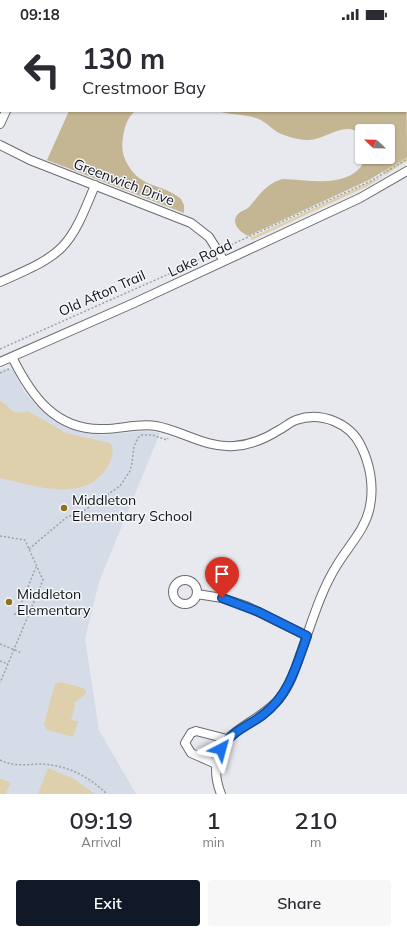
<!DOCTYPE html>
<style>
body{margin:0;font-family:Mulish,sans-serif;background:#f7f7f7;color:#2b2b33;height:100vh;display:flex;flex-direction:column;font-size:15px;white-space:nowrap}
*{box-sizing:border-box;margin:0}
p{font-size:13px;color:#7c7c81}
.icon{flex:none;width:22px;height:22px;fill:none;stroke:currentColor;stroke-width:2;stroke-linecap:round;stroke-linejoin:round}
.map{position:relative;height:766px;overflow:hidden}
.side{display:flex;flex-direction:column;background:#fff;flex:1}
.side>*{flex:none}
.hud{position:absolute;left:0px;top:0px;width:407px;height:84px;box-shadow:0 1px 3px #0004;background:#fff;color:#2b2b33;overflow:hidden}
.needle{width:26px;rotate:292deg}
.tools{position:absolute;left:355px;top:96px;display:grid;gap:8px}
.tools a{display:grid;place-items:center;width:40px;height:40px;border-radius:4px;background:#fff;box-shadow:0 1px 3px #0004;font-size:20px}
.pin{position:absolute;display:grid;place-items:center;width:34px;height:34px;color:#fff;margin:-41px -17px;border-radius:50% 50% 50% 0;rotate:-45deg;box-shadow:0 0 4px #0007}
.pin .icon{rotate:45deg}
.me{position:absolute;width:44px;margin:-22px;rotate:39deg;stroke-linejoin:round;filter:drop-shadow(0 0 3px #0008)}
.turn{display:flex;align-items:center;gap:14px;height:84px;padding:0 16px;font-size:18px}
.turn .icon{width:52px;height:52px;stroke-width:2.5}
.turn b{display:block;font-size:28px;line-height:34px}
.eta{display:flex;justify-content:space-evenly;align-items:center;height:68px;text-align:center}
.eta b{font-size:24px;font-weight:600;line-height:28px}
.primary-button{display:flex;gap:8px;margin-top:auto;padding:8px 16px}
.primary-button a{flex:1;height:46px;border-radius:4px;background:#111827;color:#fff;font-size:16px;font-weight:600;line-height:46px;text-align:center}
.primary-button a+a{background:#f7f7f7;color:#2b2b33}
.status{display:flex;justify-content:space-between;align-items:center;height:28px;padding:0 20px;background:#fff;direction:ltr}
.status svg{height:11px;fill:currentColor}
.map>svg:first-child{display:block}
.built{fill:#d6dce7}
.green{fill:#decfad}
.forest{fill:#c4b593}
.water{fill:#a89978;stroke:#7b705a}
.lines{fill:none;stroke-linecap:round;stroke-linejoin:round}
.minor-casing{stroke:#696b70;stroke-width:10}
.path{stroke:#9ea0a3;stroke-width:1.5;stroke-dasharray:2 2;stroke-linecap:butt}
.minor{stroke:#fff;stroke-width:8}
.route-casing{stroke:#114b97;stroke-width:10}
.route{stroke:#1a73e8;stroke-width:7}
.poi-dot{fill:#927117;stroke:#f4f6fb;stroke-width:1.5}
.labels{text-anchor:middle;stroke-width:3;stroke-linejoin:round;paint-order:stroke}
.street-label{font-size:14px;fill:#111213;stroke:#f4f6fb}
.poi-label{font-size:14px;fill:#111213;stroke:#f4f6fb;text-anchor:start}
</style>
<div class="status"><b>09:18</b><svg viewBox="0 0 49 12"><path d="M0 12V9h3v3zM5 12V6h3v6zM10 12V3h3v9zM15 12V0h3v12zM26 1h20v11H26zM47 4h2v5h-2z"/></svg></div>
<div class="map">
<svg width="407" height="766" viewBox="0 0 407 766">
<rect width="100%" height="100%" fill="#e7e9ee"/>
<!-- built -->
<path class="built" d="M7,340L13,342L24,363L36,377L53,391L72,400L101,407L146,403L160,405L99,554L85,611L99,702L136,766H0V342Z"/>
<!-- green -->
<path class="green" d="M236,0H407V133L368,158L252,212L250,210L385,147L378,129H388V103L406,83V1Z
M0,373C14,380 9,388 28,383L66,405L110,415C115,421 112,430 109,436C88,477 36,458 0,450Z
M61,654L83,660L86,663L85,667L74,675L75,678L71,692L78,693L73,709L47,702L44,696L55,656Z
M48,740L74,751L95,766H38Z
M0,750L11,755L5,766H0Z"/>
<!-- forest -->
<path class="forest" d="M97,0H298L299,1H97Z
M406,78L407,129L369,152L248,208C240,204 230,195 238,186C241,183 246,182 249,179C260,167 266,155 283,151C310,152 354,162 366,129H388V103H362V108C345,90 326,113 307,112C298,112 285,108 277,104C270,99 265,93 256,90C244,86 230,87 217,83H406Z
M69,83H135C127,90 124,100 123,110C121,120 123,129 128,137C142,161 162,155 181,171L184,177V185L47,132Z"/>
<!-- water -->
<path class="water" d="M316,0H407V73L406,1Z"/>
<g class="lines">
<!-- minor casing -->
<g class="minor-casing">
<path id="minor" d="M40,1V0
M0,96L6,83
M0,117L30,132L191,195L209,209L224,233
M0,254C64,226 69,222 95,157
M12,329C31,367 55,403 104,401C121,401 139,395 156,398C183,403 205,420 234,418C250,417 265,411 279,402C285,399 290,394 296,392C321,383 350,395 361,418C370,436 374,458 370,478C366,501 349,517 337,537C320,564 311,597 300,627C295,642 290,657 280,670C263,691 233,699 222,719C214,734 215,751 221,766
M0,334L134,275L360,170L407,143
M173 564a12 12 0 1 1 24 0a12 12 0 1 1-24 0Z
M197,566L222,570L246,578L307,608
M216,736L191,725L185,715L191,705L196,703L227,711"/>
</g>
<!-- path -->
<path class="path" d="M300,0L301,1
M406,75L407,76
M224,220L371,153L407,131
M0,321L189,237L211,225
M0,345L9,341
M0,508L25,512L43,552L0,655
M29,521L67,489L82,484L120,458L130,443L132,435L134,418L138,410L141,407H152L167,412L168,410
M14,586H17L36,539
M0,616L22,625
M0,633L8,636
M0,732C12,738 23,737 37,736C65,736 87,747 107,766"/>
<!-- minor -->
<use href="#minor" class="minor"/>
</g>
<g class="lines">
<!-- route casing -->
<g class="route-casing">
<path id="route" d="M221,721C231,703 249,698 264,686C289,667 297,636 307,608L259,584L222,570"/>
</g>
<!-- route -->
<use href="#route" class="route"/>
</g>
<!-- markers -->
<g class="poi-dot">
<circle cx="64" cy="480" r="4"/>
<circle cx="9" cy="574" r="4"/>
</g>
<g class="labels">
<!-- street labels -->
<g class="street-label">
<text transform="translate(124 154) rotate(21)" y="5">Greenwich Drive</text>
<text transform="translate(200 230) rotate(-25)" y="5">Lake Road</text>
<text transform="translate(102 265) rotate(-24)" y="5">Old Afton Trail</text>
</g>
<!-- poi labels -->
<g class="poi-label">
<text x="72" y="477">Middleton<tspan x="72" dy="16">Elementary School</tspan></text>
<text x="17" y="571">Middleton<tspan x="17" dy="16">Elementary</tspan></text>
</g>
</g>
</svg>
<div class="tools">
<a><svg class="needle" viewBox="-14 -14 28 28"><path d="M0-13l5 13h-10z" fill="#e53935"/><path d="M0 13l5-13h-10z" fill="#7c7c81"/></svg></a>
</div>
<div class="pin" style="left:222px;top:570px;background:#d93025"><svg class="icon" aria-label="arrive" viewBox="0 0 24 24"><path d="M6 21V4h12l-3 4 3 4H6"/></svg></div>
<svg class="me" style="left:221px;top:721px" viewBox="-20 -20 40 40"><path d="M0-17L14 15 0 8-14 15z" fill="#1a73e8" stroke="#fff" stroke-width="4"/></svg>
<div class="hud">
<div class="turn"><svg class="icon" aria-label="left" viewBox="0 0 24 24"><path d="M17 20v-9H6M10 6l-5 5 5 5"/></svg><div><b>130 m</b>Crestmoor Bay</div></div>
</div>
</div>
<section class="side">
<div class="eta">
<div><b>09:19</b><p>Arrival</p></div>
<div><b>1</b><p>min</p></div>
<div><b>210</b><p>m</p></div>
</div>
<div class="primary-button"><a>Exit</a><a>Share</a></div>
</section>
